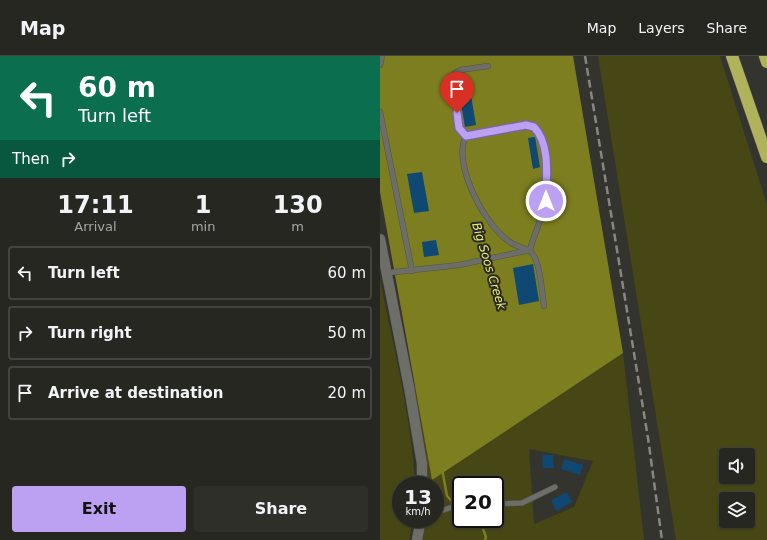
<!DOCTYPE html>
<style>
body{margin:0;font-family:"DejaVu Sans",sans-serif;background:#2f2f2a;color:#f1f3f6;height:100vh;display:flex;flex-direction:column;font-size:15px;white-space:nowrap}
*{box-sizing:border-box;margin:0}
p{font-size:13px;color:#a4a5a5}
.icon{flex:none;width:22px;height:22px;fill:none;stroke:currentColor;stroke-width:2;stroke-linecap:round;stroke-linejoin:round}
.map{position:relative;flex:1;overflow:hidden}
.side{display:flex;flex-direction:column;background:#272722;width:380px}
.side>*{flex:none}
.guide{background:#0b6e4f;color:#fff;overflow:hidden}
.buttons{position:absolute;left:339px;top:392px;display:grid;gap:8px}
.buttons a{display:grid;place-items:center;width:36px;height:36px;border-radius:4px;background:#272722;box-shadow:0 1px 3px #0004,0 0 0 1px #434440;font-size:20px}
.speed{position:absolute;left:12px;top:420px;display:flex;gap:8px;font-size:20px;font-weight:700;text-align:center}
.speed>*{display:grid;place-content:center;width:52px;height:52px;border-radius:50%;background:#272722;box-shadow:0 1px 3px #0004,0 0 0 1px #434440;line-height:1}
.speed small{font-size:10px;font-weight:400}
.speed .limit{border:2px solid #111;border-radius:6px;background:#fff;color:#111}
.pin{position:absolute;display:grid;place-items:center;width:34px;height:34px;color:#fff;margin:-41px -17px;border-radius:50% 50% 50% 0;rotate:-45deg;box-shadow:0 0 4px #0007}
.pin .icon{rotate:45deg}
.me{position:absolute;width:44px;margin:-22px;rotate:0deg;stroke-linejoin:round;filter:drop-shadow(0 0 3px #0008)}
.turn{display:flex;align-items:center;gap:14px;height:84px;padding:0 12px;font-size:18px}
.turn .icon{width:52px;height:52px;stroke-width:2.5}
.turn b{display:block;font-size:28px;line-height:34px}
.then{display:flex;align-items:center;height:38px;padding:0 12px;background:#0003;gap:8px;font-size:15px}
.eta{display:flex;justify-content:space-evenly;align-items:center;height:68px;text-align:center}
.eta b{font-size:24px;font-weight:700;line-height:28px}
.button{display:flex;gap:8px;margin-top:auto;padding:8px 12px}
.button a{flex:1;height:46px;border-radius:4px;background:#bca0f2;color:#111;font-size:16px;font-weight:700;line-height:46px;text-align:center}
.button a+a{background:#2f2f2a;color:#f1f3f6}
ul{padding:0;list-style:none}
li{display:flex;align-items:center;gap:12px;height:54px;margin:0 8px 6px;padding:0 4px;border:2px solid #434440;border-radius:4px}
li div{flex:1}
li b{display:block;font-size:15px}
li em{font-style:normal}
header{display:flex;align-items:center;gap:24px;box-sizing:border-box;height:56px;padding:0 20px;background:#272722;border-bottom:1px solid #434440}
header strong{font-size:19px}
nav{display:flex;gap:22px;margin-inline-start:auto;font-size:14px}
main{display:flex;flex:1;min-height:0}
.map>svg:first-child{display:block}
.green{fill:#464715;fill-rule:evenodd}
.water{fill:#7c7e1f}
.lines{fill:none;stroke-linecap:round;stroke-linejoin:round}
.stream{stroke:#7c7e1f;stroke-width:2.5}
.building{fill:#0f4872}
.service-casing{stroke:#52524d;stroke-width:6}
.secondary-casing{stroke:#52524d;stroke-width:11}
.motorway-casing{stroke:#52524d;stroke-width:13}
.service{stroke:#6d6e67;stroke-width:5}
.secondary{stroke:#6d6e67;stroke-width:10}
.motorway{stroke:#b0b35b;stroke-width:12}
.rail{stroke:#868682;stroke-width:2.5;stroke-dasharray:8 4;stroke-linecap:butt}
.route-casing{stroke:#7a689d;stroke-width:10}
.route{stroke:#bca0f2;stroke-width:7}
.labels{text-anchor:middle;stroke-width:4;stroke-linejoin:round;paint-order:stroke}
.water-label{font-size:12px;font-style:italic;fill:#e9ed74;stroke:#2a2a24}
</style>
<header>
<strong>Map</strong>
<nav><a>Map</a><a>Layers</a><a>Share</a></nav>
</header>
<main>
<section class="side">
<div class="guide">
<div class="turn"><svg class="icon" aria-label="left" viewBox="0 0 24 24"><path d="M17 20v-9H6M10 6l-5 5 5 5"/></svg><div><b>60 m</b>Turn left</div></div>
<div class="then">Then<svg class="icon" aria-label="right" viewBox="0 0 24 24"><path d="M7 20v-9h11M14 6l5 5-5 5"/></svg></div>
</div>
<div class="eta">
<div><b>17:11</b><p>Arrival</p></div>
<div><b>1</b><p>min</p></div>
<div><b>130</b><p>m</p></div>
</div>
<ul>
<li><svg class="icon" aria-label="left" viewBox="0 0 24 24"><path d="M17 20v-9H6M10 6l-5 5 5 5"/></svg><div><b>Turn left</b></div><em>60 m</em></li>
<li><svg class="icon" aria-label="right" viewBox="0 0 24 24"><path d="M7 20v-9h11M14 6l5 5-5 5"/></svg><div><b>Turn right</b></div><em>50 m</em></li>
<li><svg class="icon" aria-label="arrive" viewBox="0 0 24 24"><path d="M6 21V4h12l-3 4 3 4H6"/></svg><div><b>Arrive at destination</b></div><em>20 m</em></li>
</ul>
<div class="button"><a>Exit</a><a>Share</a></div>
</section>
<div class="map">
<svg width="387" height="484" viewBox="0 0 387 484">
<rect width="100%" height="100%" fill="#34342e"/>
<!-- green -->
<path class="green" d="M193,0L243,297L264,484H43L46,463H55V429H48L47,407L34,330L111,310ZM149,393L213,405L194,451L154,468ZM81,429H115V463H81Z
M218,0H340L387,149V484H296ZM346,399H368V421H346ZM346,443H368V465H346Z
M0,224C13,289 32,363 35,429H21V463H33L29,484H0Z"/>
<!-- water -->
<path class="water" d="M0,0H193L243,297L52,424L0,136Z"/>
<g class="lines">
<!-- stream -->
<path class="stream" d="M62,413L67,440L81,455
M97,463L100,465L106,481L105,484"/>
</g>
<!-- building -->
<path class="building" d="M88,22L96,69L85,71L77,23Z
M155,81L160,111L153,113L148,82Z
M42,116L49,155L34,157L27,118Z
M56,184L59,199L44,201L42,186Z
M153,208L159,245L139,249L133,212Z
M162,399H173L174,412H163Z
M184,403L203,409L200,419L181,413Z
M187,436L192,446L176,455L171,444Z"/>
<g class="lines">
<!-- service casing -->
<g class="service-casing">
<path id="service" d="M0,9L2,0
M0,56L32,215
M86,80L79,72L72,27L74,18L80,14L108,10
M6,217L79,209L150,194C154,178 162,163 165,147C169,129 166,85 154,71L146,69L86,80C71,108 107,174 133,188C142,193 151,192 155,202C161,214 162,237 164,250
M115,448L142,447L175,431
M55,457L81,448"/>
</g>
<!-- secondary casing -->
<g class="secondary-casing">
<path id="secondary" d="M0,183L29,331L42,408V429
M37,484L41,463"/>
</g>
<!-- motorway casing -->
<g class="motorway-casing">
<path id="motorway" d="M352,0L387,101
M385,0L387,6"/>
</g>
<!-- service -->
<use href="#service" class="service"/>
<!-- secondary -->
<use href="#secondary" class="secondary"/>
<!-- motorway -->
<use href="#motorway" class="motorway"/>
<!-- rail -->
<path class="rail" d="M205,0L268,382L282,484"/>
</g>
<g class="lines">
<!-- route casing -->
<g class="route-casing">
<path id="route" d="M77,57L79,72L86,80L146,69L154,71C171,89 166,122 166,145"/>
</g>
<!-- route -->
<use href="#route" class="route"/>
</g>
<g class="labels">
<!-- water labels -->
<g class="water-label">
<text transform="translate(109 210) rotate(73)" y="4">Big Soos Creek</text>
</g>
</g>
</svg>
<div class="buttons">
<a><svg class="icon" aria-label="sound" viewBox="0 0 24 24"><path d="M4 9h4l5-4v14l-5-4H4zM17 9q2 3 0 6"/></svg></a>
<a><svg class="icon" aria-label="layers" viewBox="0 0 24 24"><path d="M12 4l9 5-9 5-9-5zM3 14l9 5 9-5"/></svg></a>
</div>
<div class="speed"><div>13<small>km/h</small></div><div class="limit">20</div></div>
<div class="pin" style="left:77px;top:57px;background:#d93025"><svg class="icon" aria-label="arrive" viewBox="0 0 24 24"><path d="M6 21V4h12l-3 4 3 4H6"/></svg></div>
<svg class="me" style="left:166px;top:145px" viewBox="-20 -20 40 40"><circle r="17" fill="#bca0f2" stroke="#fff" stroke-width="3"/><path d="M0-11L8 9 0 5-8 9z" fill="#fff"/></svg>
</div>
</main>
